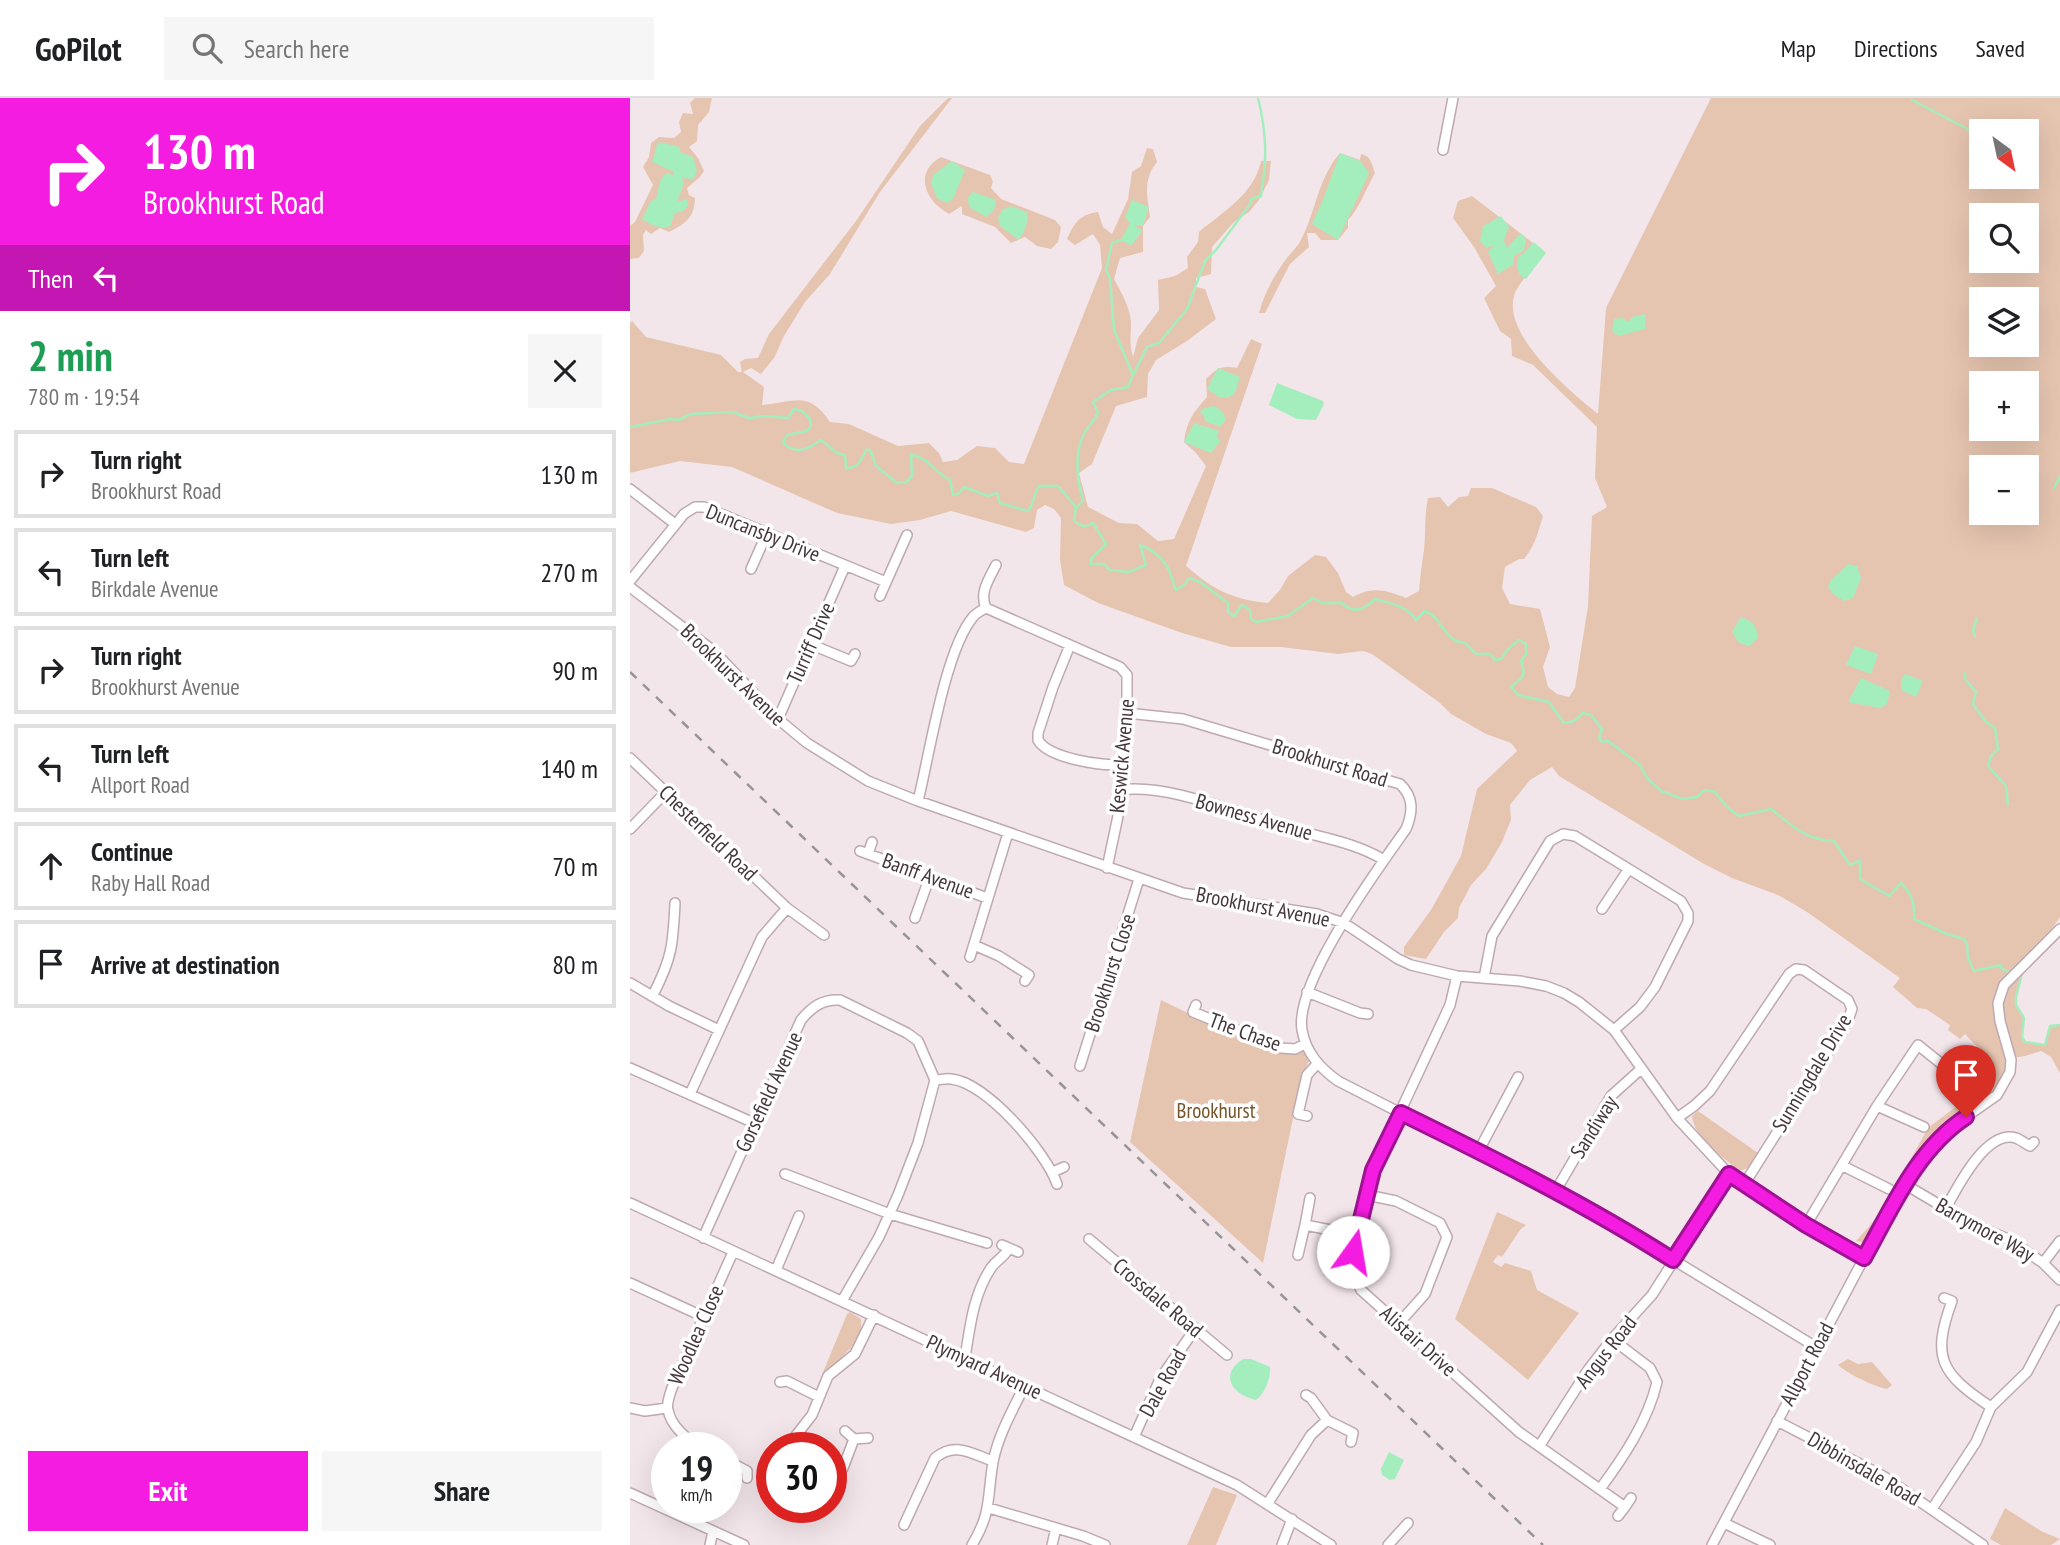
<!DOCTYPE html>
<meta charset="utf-8">
<style>
body{margin:0;font-family:"PT Sans Narrow",sans-serif;background:#f6f6f6;color:#202124;height:100vh;display:flex;flex-direction:column;font-size:26px;white-space:nowrap}
*{box-sizing:border-box;margin:0}
p{font-size:23px;color:#757577}
.icon{flex:none;width:38px;height:38px;fill:none;stroke:currentColor;stroke-width:2;stroke-linecap:round;stroke-linejoin:round}
.map{position:relative;flex:1;overflow:hidden}
.drawer{display:flex;flex-direction:column;background:#fff;width:630px}
.drawer>*{flex:none}
.hud{background:#f41ce0;color:#fff;overflow:hidden}
.needle{width:46px;rotate:147deg}
.controls{position:absolute;left:1339px;top:21px;display:grid;gap:14px}
.controls a{display:grid;place-items:center;width:70px;height:70px;border-radius:0px;background:#fff;box-shadow:0 7px 28px #0002;font-size:35px}
.speed{position:absolute;left:21px;top:1334px;display:flex;gap:14px;font-size:35px;font-weight:700;text-align:center}
.speed>*{display:grid;place-content:center;width:91px;height:91px;border-radius:50%;background:#fff;box-shadow:0 7px 28px #0002;line-height:1}
.speed small{font-size:18px;font-weight:400}
.speed .limit{border:10px solid #d22;background:#fff;color:#111}
.pin{position:absolute;display:grid;place-items:center;width:60px;height:60px;color:#fff;margin:-72px -30px;border-radius:50% 50% 50% 0;rotate:-45deg;box-shadow:0 0 7px #0007}
.pin .icon{rotate:45deg}
.me{position:absolute;width:77px;margin:-38px;rotate:13deg;stroke-linejoin:round;filter:drop-shadow(0 0 5px #0008)}
.turn{display:flex;align-items:center;gap:24px;height:147px;padding:0 28px;font-size:32px}
.turn .icon{width:91px;height:91px;stroke-width:2.5}
.turn b{display:block;font-size:49px;line-height:60px}
.then{display:flex;align-items:center;height:66px;padding:0 28px;background:#0003;gap:14px;font-size:26px}
.round{display:grid;place-items:center;flex:none;width:74px;height:74px;border-radius:0px;background:#f6f6f6}
.head{display:flex;align-items:center;justify-content:space-between;height:119px;padding:0 28px}
h1{font-size:42px;font-weight:800;line-height:52px;color:#1e9e55}
.button{display:flex;gap:14px;margin-top:auto;padding:14px 28px}
.button a{flex:1;height:80px;border-radius:0px;background:#f41ce0;color:#fff;font-size:28px;font-weight:800;line-height:80px;text-align:center}
.button a+a{background:#f6f6f6;color:#202124}
ul{padding:0;list-style:none}
li{display:flex;align-items:center;gap:21px;height:88px;margin:0 14px 10px;padding:0 14px;border:4px solid #e0e0e0;border-radius:0px}
li div{flex:1}
li b{display:block;font-size:26px}
li em{font-style:normal}
header{display:flex;align-items:center;gap:42px;box-sizing:border-box;height:98px;padding:0 35px;background:#fff;border-bottom:2px solid #e0e0e0}
header strong{font-size:33px}
nav{display:flex;gap:38px;margin-inline-start:auto;font-size:24px}
.search{width:490px;height:63px;background:#f6f6f6;display:flex;align-items:center;gap:18px;box-sizing:border-box;padding:0 24px;border-radius:0px;color:#757577;font-size:26px}
main{display:flex;flex:1;min-height:0}
.map>svg:first-child{display:block}
.green{fill:#e6c5b0;fill-rule:evenodd}
.water{fill:#a4eebe}
.lines{fill:none;stroke-linecap:round;stroke-linejoin:round}
.stream{stroke:#a4eebe;stroke-width:2.5}
.minor-casing{stroke:#bea9b2;stroke-width:12}
.minor{stroke:#fff;stroke-width:9}
.rail{stroke:#959595;stroke-width:2.5;stroke-dasharray:9 9;stroke-linecap:butt}
.route-casing{stroke:#9f1292;stroke-width:18}
.route{stroke:#f41ce0;stroke-width:12}
.labels{text-anchor:middle;stroke-width:7;stroke-linejoin:round;paint-order:stroke}
.street-label{font-size:21px;fill:#45363d;stroke:#fff}
.park-label{font-size:21px;fill:#76552a;stroke:#fff}
</style>
<header>
<strong>GoPilot</strong>
<div class="search"><svg class="icon" aria-label="search" viewBox="0 0 24 24"><circle cx="10" cy="10" r="6"/><path d="M15 15l6 6"/></svg>Search here</div>
<nav><a>Map</a><a>Directions</a><a>Saved</a></nav>
</header>
<main>
<section class="drawer">
<div class="hud">
<div class="turn"><svg class="icon" aria-label="right" viewBox="0 0 24 24"><path d="M7 20v-9h11M14 6l5 5-5 5"/></svg><div><b>130 m</b>Brookhurst Road</div></div>
<div class="then">Then<svg class="icon" aria-label="left" viewBox="0 0 24 24"><path d="M17 20v-9H6M10 6l-5 5 5 5"/></svg></div>
</div>
<div class="head"><div><h1>2 min</h1><p>780 m · 19:54</p></div><a class="round"><svg class="icon" aria-label="close" viewBox="0 0 24 24"><path d="M6 6l12 12M18 6L6 18"/></svg></a></div>
<ul>
<li><svg class="icon" aria-label="right" viewBox="0 0 24 24"><path d="M7 20v-9h11M14 6l5 5-5 5"/></svg><div><b>Turn right</b><p>Brookhurst Road</p></div><em>130 m</em></li>
<li><svg class="icon" aria-label="left" viewBox="0 0 24 24"><path d="M17 20v-9H6M10 6l-5 5 5 5"/></svg><div><b>Turn left</b><p>Birkdale Avenue</p></div><em>270 m</em></li>
<li><svg class="icon" aria-label="right" viewBox="0 0 24 24"><path d="M7 20v-9h11M14 6l5 5-5 5"/></svg><div><b>Turn right</b><p>Brookhurst Avenue</p></div><em>90 m</em></li>
<li><svg class="icon" aria-label="left" viewBox="0 0 24 24"><path d="M17 20v-9H6M10 6l-5 5 5 5"/></svg><div><b>Turn left</b><p>Allport Road</p></div><em>140 m</em></li>
<li><svg class="icon" aria-label="ahead" viewBox="0 0 24 24"><path d="M12 20V5M6 11l6-6 6 6"/></svg><div><b>Continue</b><p>Raby Hall Road</p></div><em>70 m</em></li>
<li><svg class="icon" aria-label="arrive" viewBox="0 0 24 24"><path d="M6 21V4h12l-3 4 3 4H6"/></svg><div><b>Arrive at destination</b></div><em>80 m</em></li>
</ul>
<div class="button"><a>Exit</a><a>Share</a></div>
</section>
<div class="map">
<svg width="1430" height="1447" viewBox="0 0 1430 1447">
<rect width="100%" height="100%" fill="#f3e6eb"/>
<!-- green -->
<path class="green" d="M65,0H82L79,14L68,27L67,43L59,49L68,60L74,73L69,80L57,90L59,97L65,100C65,119 55,126 39,134L30,130L21,136L16,132L13,137L14,153L9,160L0,161V128L5,124L23,87L13,69L19,59L21,45L29,39L44,40L51,34L49,24L53,15L63,16L60,5Z
M318,0H322L250,94L200,176L175,204L154,238L144,260L131,276L121,270L113,274L134,289L132,307C166,304 178,292 200,324L219,326L268,348L299,345L309,355L313,364L327,362L347,348L365,350L379,364L394,366L472,170L470,147L463,136L445,147L437,141C445,124 449,117 468,114L473,129L482,136L498,101L502,74L511,68L517,50L523,51L527,64C513,81 517,98 520,119L513,128V154L490,160L484,181C491,194 500,209 501,224C501,237 499,246 503,259L508,240L529,212L528,182L545,178L558,170L557,159L568,144L569,134C594,113 624,96 631,63H641L639,82L629,102L619,114L604,124L582,149L581,176L566,180V189L575,191L586,221L557,243L526,262L518,276L517,299L486,308L462,366L449,375L458,409L489,425L507,426L528,443L544,441L576,368L566,355L554,344C556,324 564,313 577,299L576,281C587,270 591,267 607,270L621,241L632,246L556,468C584,492 601,501 638,505L650,492L658,478L685,457L696,459L708,475L716,494L723,499C743,488 756,492 776,500L789,493C790,479 792,466 794,452C796,435 794,418 798,400L810,399L818,409L829,399L838,398L841,390H862L906,409L913,418C908,434 905,448 894,461H889L875,469L872,490L880,506L910,511L920,549L913,569L918,589L927,596L939,599L945,590L958,508L962,418L977,409L965,380L967,329L903,267L882,258L881,241L870,233L854,200L866,188L844,149L823,120L828,103L842,98L916,155C908,165 887,186 884,198C873,238 940,293 968,316L976,210L1081,0H1430V819C1417,839 1384,880 1386,903C1387,910 1393,916 1394,923C1395,932 1390,937 1395,944L1415,947L1420,928L1430,927V975L1421,959L1411,953L1395,958L1376,961V971L1366,993L1296,1047L1242,1139L1234,1145L1226,1143L1250,1116L1298,1030L1340,998L1355,975L1358,965L1355,957L1335,936L1330,941L1318,932L1320,927L1296,911L1287,910L1263,889L1270,880L1177,814L1148,797L1102,780L1074,766L929,678L922,669L900,682L880,707L881,722L872,744L856,771L841,787L829,810L828,820L814,834L796,861L774,857V849L801,812L831,758L847,691L887,653L881,645L856,636L821,616L810,605L742,556L733,553L708,556L651,549H601L552,535L468,505L434,487L430,462L431,420L424,411L415,407L407,412L404,430L396,434L321,413L290,422L261,426L207,415L102,369L50,363L0,375V225L2,223L16,239L91,257L108,274H112L110,264L115,261L128,260L139,236L226,123L290,28ZM1351,33H1396V79H1351ZM1351,117H1396V163H1351ZM1351,201H1396V247H1351ZM1351,285H1396V331H1351ZM1351,369H1396V415H1351Z
M710,55L730,62L731,56C741,58 742,66 745,75C737,89 729,111 718,122V130L708,142H691L685,135H677L679,149L660,166L635,215H629C634,195 644,178 656,161C660,156 666,150 670,144C686,114 687,82 710,55Z
M311,59L360,77L363,84L361,90L371,101L425,122L431,129L428,144L421,151L407,148L395,139L381,145L365,129L332,116V108L319,116C295,103 283,75 311,59Z
M531,902L562,917L661,954L673,952L680,961L672,977L633,1165L500,1044Z
M1068,1013L1128,1055C1123,1064 1120,1073 1108,1072C1092,1058 1064,1040 1062,1018Z
M867,1114L896,1127L890,1132L872,1159L868,1157L863,1164L871,1169L875,1165L901,1173L907,1192L949,1215L898,1282L825,1221Z
M220,1214L231,1221C234,1247 209,1258 196,1275C192,1280 191,1285 187,1289L217,1216Z
M1218,1261L1228,1266L1242,1264L1262,1287L1257,1291C1245,1289 1216,1275 1208,1267Z
M583,1389L607,1397L586,1447H557Z
M1375,1410L1411,1433L1430,1441L1421,1447H1371L1360,1441Z"/>
<!-- water -->
<path class="water" d="M28,44L50,49V54L63,59L67,73L63,81L52,80L54,85L47,104L57,101L58,108L53,113L45,115C44,116 41,126 41,127C34,134 18,125 12,121L21,103L26,101L30,83L36,75L43,77L44,74L22,64Z
M710,55L730,63L739,75L708,142L682,126L693,102Z
M322,63L335,72L323,101L317,105L307,100L301,86L303,77Z
M343,94L366,102L364,112L356,119L339,109L338,99Z
M502,102L519,109L513,128L504,127L512,133L501,148L491,142L500,125L495,119Z
M381,108L396,114L398,118L396,129L389,142L370,128L368,120L372,112Z
M871,118L879,129L874,142L877,150L891,135L896,141L894,152L884,158L883,167L868,176L858,154L865,147L856,150L850,143L853,128Z
M904,144L916,155L896,181C886,176 887,169 888,159L894,155Z
M1016,216L1015,231L989,238L982,233L984,221L992,220L999,224L1002,219Z
M588,270L610,279L605,295L598,300L589,299L577,291Z
M647,285L693,303L694,306L686,322L667,321L639,307Z
M584,308L593,314L596,322L590,329L575,323L574,318L570,314L574,310Z
M564,325L589,333L587,340L591,342L581,355L554,344Z
M1218,466L1227,468L1231,480L1223,500L1214,503L1203,496L1198,489L1201,482Z
M1111,519C1123,523 1127,528 1128,540L1119,548L1109,545L1102,534Z
M1225,548L1248,556L1241,576L1216,567Z
M1275,576L1293,583L1286,599L1271,592V582Z
M1231,580L1260,593L1257,606L1250,610L1218,604Z
M613,1261H621L640,1269C641,1279 635,1296 626,1302C603,1297 588,1277 613,1261Z
M759,1354L774,1362L765,1381L760,1382L752,1377L751,1371Z"/>
<g class="lines">
<!-- stream -->
<path class="stream" d="M1282,2L1351,38
M491,142L482,145L476,172L480,180L484,232L503,277L517,249L529,245L557,211L575,163L586,152L621,105V101L631,98C637,62 637,36 628,0
M0,329L41,321L48,322L61,316L103,314L119,320L135,318L158,320L164,311L172,313L180,321L181,328L177,333L157,337L153,344C165,358 178,351 191,342L207,355L215,357L216,370C229,370 231,362 236,352H240L246,368L267,385L276,384L282,378L281,357C299,359 304,375 320,382L323,397L329,395L334,389L358,398L367,395L370,405L398,413C405,405 403,396 409,388H428L446,409L444,423C451,428 455,430 463,425L476,446L461,461V466H474L480,472L499,474L516,467L510,447C523,452 536,462 540,475C543,482 543,486 546,492L555,486L559,480L570,484L598,505V514L604,518L612,507L620,512L621,521L626,524L658,518L683,500L692,505H712C724,517 735,511 745,501C760,505 777,508 786,522L795,513C813,520 813,543 835,545L846,556H860L865,562L871,561L878,551L889,542L896,546V556L891,563C897,581 892,578 881,589L888,597L919,604L934,625L944,623L953,615L961,617L972,631L969,640L972,644L978,643L1010,667L1017,680L1031,693L1053,701L1067,699L1075,692L1085,694L1097,709L1109,718L1141,711C1163,728 1175,742 1204,743L1220,767L1230,763V781L1259,798L1271,785C1282,796 1285,805 1284,821L1317,836L1334,841L1337,846L1338,860L1344,873L1371,867V870L1391,880L1386,899V907L1394,920L1392,939L1395,944L1415,947L1420,928L1430,927
M1424,390L1430,378
M447,409L453,402C447,381 444,354 455,334C459,327 464,323 468,315L463,304L481,292L498,289L503,277
M1345,538L1343,532L1347,520
M1335,575V581L1346,594L1343,606L1355,623L1365,630L1368,651L1361,658L1358,668L1376,688L1378,707"/>
<!-- minor casing -->
<g class="minor-casing">
<path id="minor" d="M813,52L823,0
M0,391L45,426
M121,471L137,435
M0,483L54,416L65,409H74L256,484
M0,489L85,554L148,621L177,645L238,683L288,703L553,795L687,816L714,825L768,861L781,867L827,878L890,883L916,888L934,895L949,904L984,932L1047,1020L1099,1076L1176,1127L1234,1160
M250,498L277,437
M356,510C349,495 359,481 366,467
M180,546L221,563L225,556
M440,547L423,589L408,635V642C418,660 473,669 492,666
M497,615L553,621L770,686C784,699 783,714 776,731C747,772 664,885 672,932C676,955 690,970 708,983L925,1094L1006,1139L1186,1249
M148,621L215,468
M0,660L157,810L132,839L60,996
M490,692C537,685 606,715 652,728C686,739 723,743 754,762
M288,703C299,659 315,552 343,519C346,515 352,512 356,510L490,569L497,577V615L488,718L477,770
M0,731L36,694
M230,753L357,800
M238,756L242,744
M157,810L194,837
M972,811L998,772
M285,820L300,778
M344,847L369,858L399,877L395,883
M340,859L378,735
M827,878L820,907L743,1072L726,1137L720,1170L731,1192L889,1334L995,1409L1001,1400
M854,880L862,838L920,743L933,736L945,738L1051,803L1058,815V823L1025,889L1010,909L984,932
M0,885L39,908L89,932
M677,894L730,915L738,916
M23,897C42,860 43,847 45,805
M566,907L563,914L651,950L665,951L675,946
M450,968L509,781
M0,970L124,1025
M305,982C310,982 316,980 321,981C356,984 416,1054 427,1086
M1247,1008L1294,1029
M677,1018L668,1016L677,977L687,966
M1047,1020L1064,1008L1080,993L1159,876L1166,871L1174,872L1218,902L1222,911L1218,922L1115,1085
M848,1054L888,979
M1213,1068L1259,1091
M423,1074L434,1069
M155,1076L260,1116L357,1145
M1276,1087L1342,1126L1378,1141L1413,1165L1430,1182
M925,1094L981,998L1011,971
M737,1097L766,1103L810,1125L817,1139L795,1196L769,1225
M0,1105L607,1387L701,1447
M1316,1110C1327,1090 1356,1031 1386,1040C1391,1042 1396,1046 1400,1048L1404,1044
M675,1127L680,1100
M1176,1127L1247,1008L1288,947L1340,989
M73,1140L171,922C182,909 192,901 210,902L277,935L288,943L305,982L288,1045L268,1097L249,1139L212,1203
M459,1141L597,1257
M372,1147L388,1154
M668,1157L675,1127L726,1137
M1413,1165L1430,1143
M146,1172L169,1118
M0,1185L74,1219
M1314,1200L1322,1203C1301,1260 1311,1276 1361,1309
M335,1260C340,1229 343,1197 361,1170C366,1162 373,1161 379,1150
M150,1284L157,1283L189,1299
M676,1297L681,1300L697,1322L723,1335L721,1344
M0,1310L15,1313L37,1310
M1147,1323L1253,1378L1353,1447
M215,1333L224,1341
M504,1339L530,1281L565,1231
M910,1347L958,1272L982,1241L1022,1197L1099,1076
M71,1349C57,1342 41,1328 38,1312C36,1306 40,1296 42,1290L103,1154
M160,1349L164,1340L182,1317L198,1278L225,1256L244,1217
M96,1362L117,1373V1380
M201,1381L213,1370L224,1341L238,1340
M970,1391C993,1360 1018,1323 1027,1284L1020,1270L982,1241
M0,1395L114,1447
M638,1405L681,1337L697,1322
M359,1410L453,1438L475,1447
M1302,1411L1346,1344L1361,1309L1397,1274L1430,1212
M988,1418L995,1409
M1094,1425L1140,1447
M274,1427L305,1360C325,1343 342,1356 363,1363
M80,1447L83,1433
M342,1447C362,1414 357,1399 363,1364C368,1338 382,1313 394,1289
M422,1447L426,1430
M652,1447L662,1421
M758,1447L778,1425
M1082,1447L1234,1160L1300,1049L1323,1028L1367,997L1380,974L1381,962L1370,923L1368,905L1374,887L1430,831"/>
</g>
<!-- minor -->
<use href="#minor" class="minor"/>
<!-- rail -->
<path class="rail" d="M0,574L913,1447"/>
</g>
<g class="lines">
<!-- route casing -->
<g class="route-casing">
<path id="route" d="M723,1154L743,1072L771,1015C863,1060 957,1107 1043,1162L1099,1076L1176,1127L1234,1160C1262,1110 1287,1051 1336,1019"/>
</g>
<!-- route -->
<use href="#route" class="route"/>
</g>
<g class="labels">
<!-- street labels -->
<g class="street-label">
<text transform="translate(133 435) rotate(22)" y="7">Duncansby Drive</text>
<text transform="translate(181 545) rotate(-66)" y="7">Turriff Drive</text>
<text transform="translate(103 577) rotate(44)" y="7">Brookhurst Avenue</text>
<text transform="translate(492 658) rotate(-85)" y="7">Keswick Avenue</text>
<text transform="translate(700 665) rotate(17)" y="7">Brookhurst Road</text>
<text transform="translate(624 719) rotate(16)" y="7">Bowness Avenue</text>
<text transform="translate(78 735) rotate(44)" y="7">Chesterfield Road</text>
<text transform="translate(298 778) rotate(20)" y="7">Banff Avenue</text>
<text transform="translate(633 809) rotate(11)" y="7">Brookhurst Avenue</text>
<text transform="translate(480 875) rotate(-72)" y="7">Brookhurst Close</text>
<text transform="translate(615 934) rotate(20)" y="7">The Chase</text>
<text transform="translate(1182 975) rotate(-59)" y="7">Sunningdale Drive</text>
<text transform="translate(139 994) rotate(-65)" y="7">Gorsefield Avenue</text>
<text transform="translate(964 1029) rotate(-58)" y="7">Sandiway</text>
<text transform="translate(1355 1132) rotate(29)" y="7">Barrymore Way</text>
<text transform="translate(528 1200) rotate(40)" y="7">Crossdale Road</text>
<text transform="translate(66 1237) rotate(-66)" y="7">Woodlea Close</text>
<text transform="translate(788 1243) rotate(42)" y="7">Alistair Drive</text>
<text transform="translate(976 1254) rotate(-52)" y="7">Angus Road</text>
<text transform="translate(1177 1266) rotate(-62)" y="7">Allport Road</text>
<text transform="translate(354 1269) rotate(25)" y="7">Plymyard Avenue</text>
<text transform="translate(533 1285) rotate(-61)" y="7">Dale Road</text>
<text transform="translate(1234 1371) rotate(30)" y="7">Dibbinsdale Road</text>
</g>
<!-- park labels -->
<g class="park-label">
<text x="586" y="1020">Brookhurst</text>
</g>
</g>
</svg>
<div class="controls">
<a><svg class="needle" viewBox="-14 -14 28 28"><path d="M0-13l5 13h-10z" fill="#e53935"/><path d="M0 13l5-13h-10z" fill="#757577"/></svg></a>
<a><svg class="icon" aria-label="search" viewBox="0 0 24 24"><circle cx="10" cy="10" r="6"/><path d="M15 15l6 6"/></svg></a>
<a><svg class="icon" aria-label="layers" viewBox="0 0 24 24"><path d="M12 4l9 5-9 5-9-5zM3 14l9 5 9-5"/></svg></a>
<a>+</a>
<a>−</a>
</div>
<div class="speed"><div>19<small>km/h</small></div><div class="limit">30</div></div>
<div class="pin" style="left:1336px;top:1019px;background:#d93025"><svg class="icon" aria-label="arrive" viewBox="0 0 24 24"><path d="M6 21V4h12l-3 4 3 4H6"/></svg></div>
<svg class="me" style="left:723px;top:1154px" viewBox="-20 -20 40 40"><circle r="19" fill="#fff"/><path d="M0-13L10 11 0 6-10 11z" fill="#f41ce0"/></svg>
</div>
</main>
